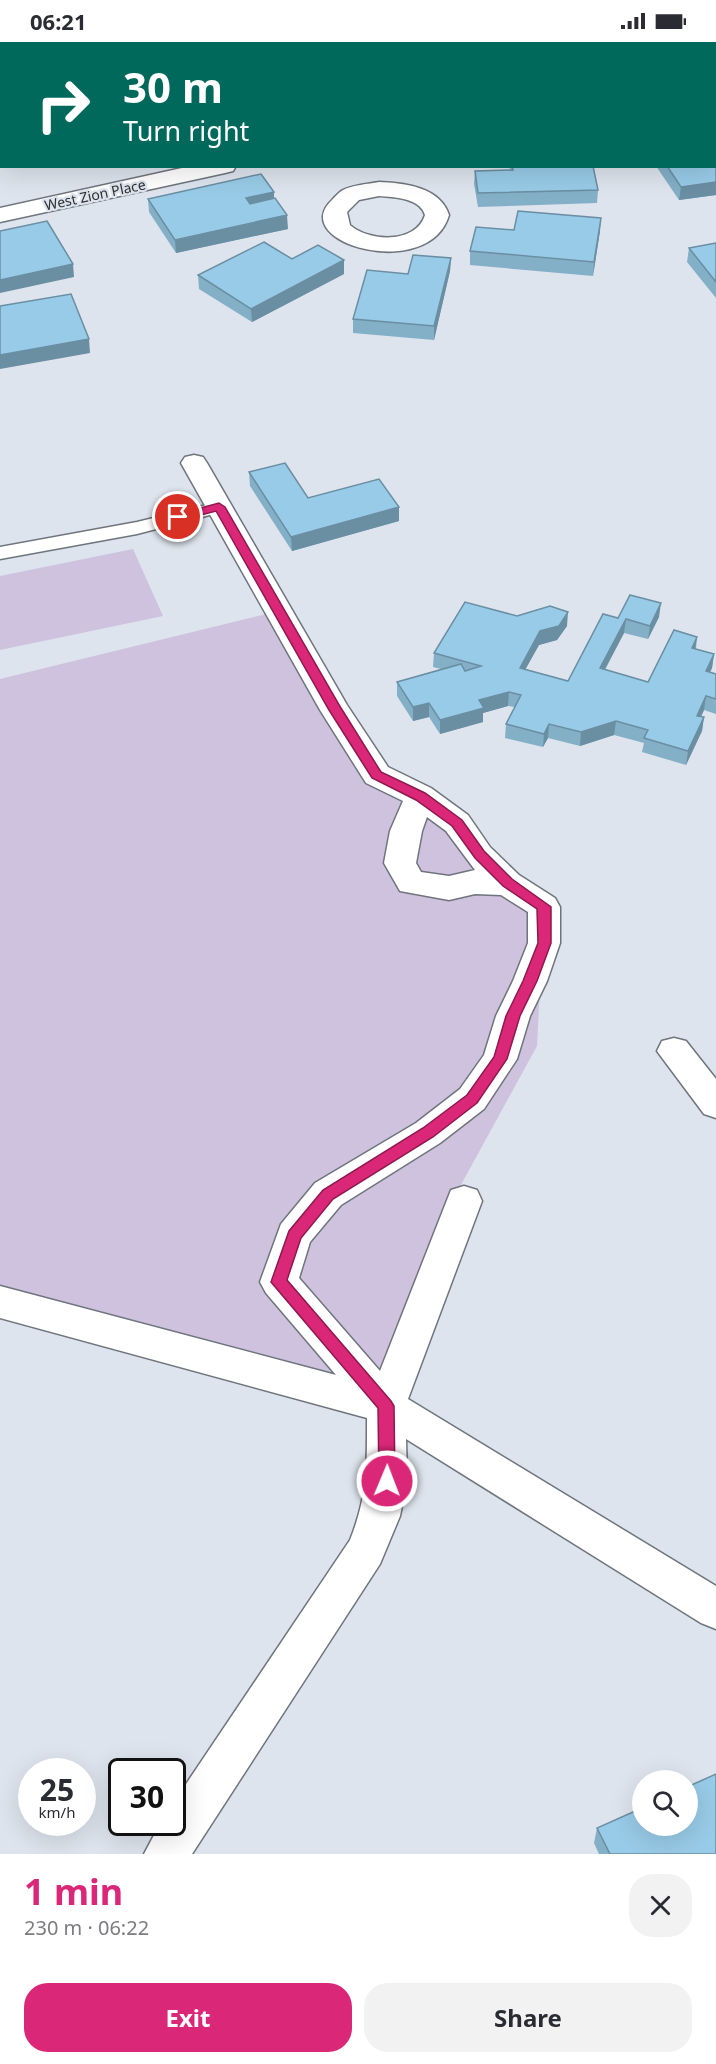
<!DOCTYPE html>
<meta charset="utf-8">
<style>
body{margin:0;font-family:"Noto Sans",sans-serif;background:#f2f2f3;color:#2b2b33;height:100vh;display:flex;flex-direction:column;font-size:22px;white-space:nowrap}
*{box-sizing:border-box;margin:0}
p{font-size:20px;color:#7c7c81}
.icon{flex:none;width:33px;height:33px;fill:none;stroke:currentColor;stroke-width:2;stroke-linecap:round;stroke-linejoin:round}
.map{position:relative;height:1812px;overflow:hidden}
.details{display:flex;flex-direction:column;background:#fff;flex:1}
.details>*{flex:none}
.banner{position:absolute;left:0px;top:0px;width:717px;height:126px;box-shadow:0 6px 24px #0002;background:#00695c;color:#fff;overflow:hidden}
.buttons{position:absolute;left:632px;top:1728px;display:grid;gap:12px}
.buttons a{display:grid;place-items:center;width:66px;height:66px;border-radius:50%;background:#fff;box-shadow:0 6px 24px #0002;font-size:30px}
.speed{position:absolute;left:18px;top:1716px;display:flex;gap:12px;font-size:30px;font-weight:700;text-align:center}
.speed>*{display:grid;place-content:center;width:78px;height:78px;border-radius:50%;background:#fff;box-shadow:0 6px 24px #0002;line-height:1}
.speed small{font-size:15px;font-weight:400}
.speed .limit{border:3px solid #111;border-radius:9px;background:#fff;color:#111}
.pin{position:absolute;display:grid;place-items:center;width:51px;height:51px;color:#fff;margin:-26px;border:3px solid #fff;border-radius:50%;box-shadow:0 2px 6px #0007}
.me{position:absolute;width:66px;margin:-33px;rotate:1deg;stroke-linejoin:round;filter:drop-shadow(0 0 4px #0008)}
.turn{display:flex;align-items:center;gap:21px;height:126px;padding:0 24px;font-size:27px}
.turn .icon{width:78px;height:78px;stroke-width:2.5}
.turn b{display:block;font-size:42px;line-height:51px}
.round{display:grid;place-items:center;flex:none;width:63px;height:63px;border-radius:24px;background:#f2f2f3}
.head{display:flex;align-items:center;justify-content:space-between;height:102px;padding:0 24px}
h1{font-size:36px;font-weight:700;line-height:45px;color:#db2777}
.action{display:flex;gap:12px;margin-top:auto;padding:12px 24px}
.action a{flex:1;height:69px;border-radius:24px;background:#db2777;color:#fff;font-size:24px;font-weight:700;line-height:69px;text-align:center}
.action a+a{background:#f2f2f3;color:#2b2b33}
.status{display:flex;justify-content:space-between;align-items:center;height:42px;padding:0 30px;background:#fff;direction:ltr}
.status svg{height:16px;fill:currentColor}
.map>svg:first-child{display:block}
.green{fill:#cec2de}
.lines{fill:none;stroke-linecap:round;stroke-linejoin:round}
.lane-casing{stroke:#6f757d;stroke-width:3}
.street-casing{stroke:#6f757d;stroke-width:3}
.lane{fill:#fff;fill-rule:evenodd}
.street{fill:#fff;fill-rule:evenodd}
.wall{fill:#83afc7}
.shaded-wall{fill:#6a8ea2}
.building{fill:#98cbe7;stroke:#6a8ea2;stroke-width:1.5}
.route{fill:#db2777;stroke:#8e194d;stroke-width:1.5}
.labels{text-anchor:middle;stroke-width:4.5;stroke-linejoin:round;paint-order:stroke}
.far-street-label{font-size:14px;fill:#2e3034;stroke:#dde4ed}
</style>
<div class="status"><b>06:21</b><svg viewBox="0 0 49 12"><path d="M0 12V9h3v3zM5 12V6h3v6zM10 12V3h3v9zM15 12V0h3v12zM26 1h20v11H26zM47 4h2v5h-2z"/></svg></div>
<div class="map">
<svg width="716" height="1812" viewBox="0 0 716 1812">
<rect width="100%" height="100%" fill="#dde4ed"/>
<!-- green -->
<path class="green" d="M0,0H297L298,1L2,2L0,49Z
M133,507L163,574L0,608V534Z
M279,569L377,733L544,865L537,1004L456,1152L374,1367L0,1262V637Z"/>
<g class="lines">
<!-- lane casing -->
<g class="lane-casing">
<path id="lane" d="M219,460L225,461L228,465L225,469L137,492L0,517V505L137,480Z"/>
</g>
<!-- street casing -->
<g class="street-casing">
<path id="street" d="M318,0H340L341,2H319Z
M654,0H676V2H654Z
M191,124H236L233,129L225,131L0,180V166Z
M379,140C405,141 440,145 449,173C429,241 286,201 332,158C335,155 339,150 343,148C352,143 368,142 379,140ZM379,154C394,155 420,156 425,173C416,202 369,200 350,183L347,170L359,158Z
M194,413L203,415L207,421L347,663L388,725L431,746L468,773L490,805L519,833L555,856L560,865V901L547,939L530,974L517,1017L484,1067L440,1101L341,1163L310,1200L299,1236L380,1329L451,1148L464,1144L477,1148L482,1159L408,1357L716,1544V1587L701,1581L406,1397L407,1439L400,1474L380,1522L192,1812H144L161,1780H172V1763L350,1498C368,1453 367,1423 367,1376L0,1276V1244L336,1333L266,1251L260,1240L281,1182L315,1141L416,1081L460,1047L484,1013L496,974L513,939L528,901V870L501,853L475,852L449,858L400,849L384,821L390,789L403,759L366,741L320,668L181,421L185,415ZM427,775L446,789L475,828L449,834L421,830L416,821L422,789Z
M674,996L686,999L716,1037V1076L704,1072L657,1009L662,999Z"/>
</g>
<!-- lane -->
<use href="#lane" class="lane"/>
<!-- street -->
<use href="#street" class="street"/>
</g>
<!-- wall -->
<path class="wall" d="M0,68H2V84L0,82Z
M716,94V153L679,158L656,124H716Z
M509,124H593L598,148L597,161L478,165L474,142L475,129L510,128Z
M148,157H274L288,187L176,211L149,170Z
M514,188L600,189L593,234L470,223V209Z
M716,201V256L687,220L689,206Z
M451,216L450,229L434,298L353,291V277L408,232Z
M292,217L344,218V232L252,280L199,247L198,233Z
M249,430L308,456L399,479L292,509L250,444Z
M517,574L567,584L557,598L539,603L525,627L568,639L618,576L659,575L648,597L624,591L605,628L648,640L697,595L696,607L714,612L712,626L710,630L716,632V672L704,668L701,675H704L702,689L686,723L642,710L644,701L614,693L580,704L548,696L543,705L505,696L506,682L515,665L508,664L483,671V680L440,692L429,675L413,679L397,654V640L441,627L433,625L434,611Z
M597,1786L716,1812H599L594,1801Z"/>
<!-- shaded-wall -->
<path class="shaded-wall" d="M555,0H581V2H555Z
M0,111H2V124L0,125Z
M716,140V153L679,158L681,145Z
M274,150V163L247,169L246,156Z
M287,173L288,187L176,211L175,198Z
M601,176L600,189L593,234L594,220Z
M451,216L450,229L434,298V284Z
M344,218V232L252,280L251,267Z
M73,222L74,235L0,251V238Z
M89,297L90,311L0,327V313Z
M399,465V479L292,509L291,495Z
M661,561L659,575L648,597L650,584Z
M568,570L567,584L557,598L539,603L519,639L520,626L540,589Z
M626,577L624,591L598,640L600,626Z
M697,595L695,608L692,606Z
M714,612L712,626L704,643L706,629Z
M509,650L508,664L483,671V680L440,692V678L479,658Z
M706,654L704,668L695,687L697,674Z
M429,661V675L413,679V665Z
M704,675L702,689L686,723L688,709Z
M616,679L614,693L580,704L581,690Z
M549,682L548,696L543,705L544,692Z"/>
<!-- building -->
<path class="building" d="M492,0H559L560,2H493Z
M716,94V140L681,145L667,124H716Z
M512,124H593L598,148L478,151L475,129L513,128Z
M261,132L274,150L246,156L250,162L275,156L287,173L175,198L148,157Z
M518,169L601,176L594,220L470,209L476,185L514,188Z
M47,179L73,222L0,238V189Z
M264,200L292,217L318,203L344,218L251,267L198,233Z
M716,201V240L689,206Z
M413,213L451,216L434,284L353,277L367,228L408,232Z
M71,252L89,297L0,313V264Z
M285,421L308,456L379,437L399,465L291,495L249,430Z
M630,553L661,561L650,584L626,577L600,626L648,640L674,588L697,595L692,606L714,612L706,629L716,632V657L706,654L697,674L704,675L688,709L644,696L648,688L616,679L581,690L549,682L544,692L506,682L521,653L509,650L479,658L484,666L440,678L429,661L413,665L397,640L461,622L465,629L481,624L434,611L465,560L517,574L550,564L568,570L559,584L540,589L520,626L568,639L603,572L618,576Z
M716,1732V1812H610L597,1786L642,1766V1784H687V1745Z"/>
<!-- route -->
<path class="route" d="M219,461L225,465L341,666L381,730L425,751L462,778L484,809L512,837L551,865V901L537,939L520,974L507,1017L477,1061L433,1095L333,1157L301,1196L287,1238L391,1359L394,1364L395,1439L393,1444L387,1447L381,1444L379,1439L378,1366L271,1240L289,1189L323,1148L423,1086L467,1053L494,1015L506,974L523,939L538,901L537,867L503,844L475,816L452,784L416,758L372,736L329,668L216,469L178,479L172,475L174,473Z"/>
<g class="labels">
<!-- far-street labels -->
<g class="far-street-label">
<text transform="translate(95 153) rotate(-12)" y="5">West Zion Place</text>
</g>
</g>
</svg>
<div class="buttons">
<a><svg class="icon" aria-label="search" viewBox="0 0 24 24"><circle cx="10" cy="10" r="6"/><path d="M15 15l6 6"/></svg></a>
</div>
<div class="speed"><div>25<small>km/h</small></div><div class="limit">30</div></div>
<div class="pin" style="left:178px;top:475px;background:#d93025"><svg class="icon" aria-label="arrive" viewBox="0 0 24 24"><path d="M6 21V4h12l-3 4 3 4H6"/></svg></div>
<svg class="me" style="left:387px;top:1439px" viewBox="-20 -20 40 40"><circle r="17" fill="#db2777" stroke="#fff" stroke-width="3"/><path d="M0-11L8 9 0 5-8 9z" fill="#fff"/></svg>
<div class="banner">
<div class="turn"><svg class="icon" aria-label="right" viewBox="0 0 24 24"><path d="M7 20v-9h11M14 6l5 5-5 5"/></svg><div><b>30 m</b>Turn right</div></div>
</div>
</div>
<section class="details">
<div class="head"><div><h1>1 min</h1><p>230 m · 06:22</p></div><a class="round"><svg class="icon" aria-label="close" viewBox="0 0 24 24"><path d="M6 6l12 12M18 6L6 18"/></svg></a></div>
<div class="action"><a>Exit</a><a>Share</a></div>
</section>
